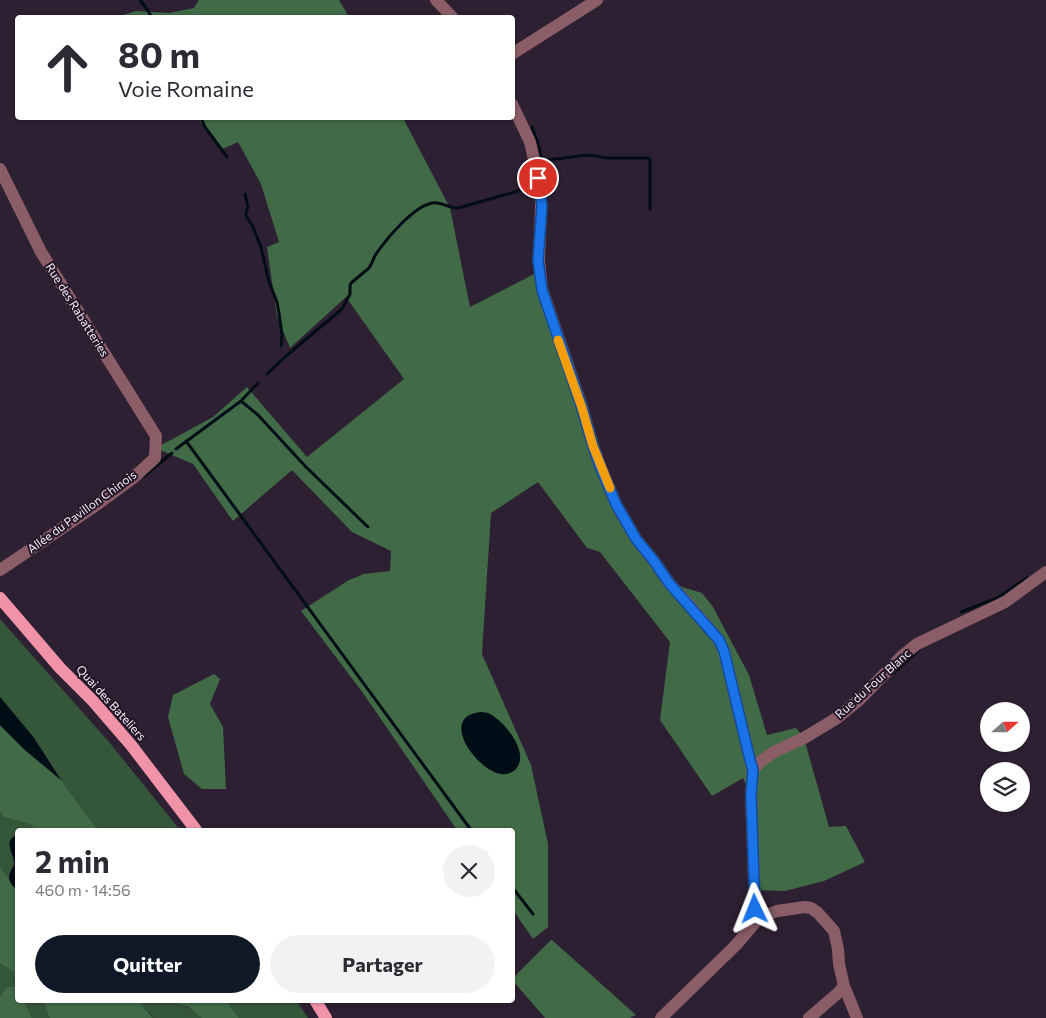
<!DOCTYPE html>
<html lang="fr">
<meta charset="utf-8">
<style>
body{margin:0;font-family:Commissioner,sans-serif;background:#f2f2f3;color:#2b2b33;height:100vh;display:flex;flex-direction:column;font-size:19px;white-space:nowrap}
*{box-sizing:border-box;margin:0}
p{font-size:16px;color:#7c7c81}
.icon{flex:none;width:28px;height:28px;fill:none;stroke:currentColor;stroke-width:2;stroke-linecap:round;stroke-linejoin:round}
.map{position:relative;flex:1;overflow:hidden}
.sheet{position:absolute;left:15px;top:828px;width:500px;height:175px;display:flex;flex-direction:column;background:#fff;border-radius:5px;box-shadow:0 1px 4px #0004}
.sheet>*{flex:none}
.guide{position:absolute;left:15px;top:15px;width:500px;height:105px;border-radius:5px;box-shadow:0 1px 4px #0004;background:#fff;color:#2b2b33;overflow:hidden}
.needle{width:32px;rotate:69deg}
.controls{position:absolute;left:980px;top:702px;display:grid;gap:10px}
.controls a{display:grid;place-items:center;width:50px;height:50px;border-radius:50%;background:#fff;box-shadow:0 1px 4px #0004;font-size:25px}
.pin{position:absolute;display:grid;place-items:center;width:42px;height:42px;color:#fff;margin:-21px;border:2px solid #fff;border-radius:50%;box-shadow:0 1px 5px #0007}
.me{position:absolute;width:55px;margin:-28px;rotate:358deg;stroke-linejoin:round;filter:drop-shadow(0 0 4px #0008)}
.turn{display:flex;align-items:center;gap:18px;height:105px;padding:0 20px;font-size:22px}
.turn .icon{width:65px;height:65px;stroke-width:2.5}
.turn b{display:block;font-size:35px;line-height:42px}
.round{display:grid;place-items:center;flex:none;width:52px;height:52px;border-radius:26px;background:#f2f2f3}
.summary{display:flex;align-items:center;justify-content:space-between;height:85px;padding:0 20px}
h1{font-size:30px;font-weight:700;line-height:38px}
.action{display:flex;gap:10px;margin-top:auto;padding:10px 20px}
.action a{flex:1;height:58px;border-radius:30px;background:#111827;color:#fff;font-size:20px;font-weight:700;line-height:58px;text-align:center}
.action a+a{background:#f2f2f3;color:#2b2b33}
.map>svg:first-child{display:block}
.green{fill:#355739}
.forest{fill:#406b46}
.water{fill:#010d16}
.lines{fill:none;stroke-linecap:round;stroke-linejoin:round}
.stream{stroke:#010d16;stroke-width:3}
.minor{stroke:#8b5d67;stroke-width:12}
.major{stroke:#f092a8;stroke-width:12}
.route-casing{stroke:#114b97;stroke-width:12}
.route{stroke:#1a73e8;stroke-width:9}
.slow{stroke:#f59e0b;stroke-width:9}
.labels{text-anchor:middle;stroke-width:4;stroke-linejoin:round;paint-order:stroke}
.street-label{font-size:12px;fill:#f6edfa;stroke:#241728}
</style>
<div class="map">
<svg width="1046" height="1018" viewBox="0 0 1046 1018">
<rect width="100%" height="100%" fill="#2e2033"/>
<!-- green -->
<path class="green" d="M0,619L109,742L180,830H98L61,780L34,738L0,697Z
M0,811L4,817L29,824L37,830H18L17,836H15L11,852C19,870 8,865 9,880L0,867Z
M0,963L18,974L17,990L15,987H7L0,996Z
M24,1000H42L50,1018H32Z
M140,1000C166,1000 181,1000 202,1018H155L153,1017L142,1005Z
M225,1000H296L308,1018H239Z"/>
<!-- forest -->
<path class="forest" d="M199,0H339L349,17H117L136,11L169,13L194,8Z
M198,118H403L450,208L470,307L540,271L616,504L669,583L702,593L713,607L749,675L767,735L796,728L804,738L829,827L846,826L865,862L824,881L785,891L755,890L751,795L743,778L712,796L660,720L670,642L600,552L587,548L538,482L491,513L482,654L531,765L548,844V927L533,939L513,910L512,830H457L363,693L301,611L349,580L364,574L390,571L391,551L352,532L292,470L233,521L193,464L156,448L213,417L247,387L307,457L404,379L346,297L290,348L277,316L267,247L279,242L261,184L238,142L220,150Z
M214,674L220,679L210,704L223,727L226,789H202L184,774L168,717L173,695Z
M0,725L25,750L61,780L98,830H37L29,824L4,817L0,811Z
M0,867L17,890V974L0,963Z
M551,940H552L636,1015L630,1018H545L513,981V978Z
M7,987H15L17,990L18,1000H24L32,1018H0V996Z
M42,1000H140L142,1005L152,1017L155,1018H50Z
M166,1000H225L239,1018H202L188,1007Z"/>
<!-- water -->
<path class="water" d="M0,697L34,738L61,780L25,750L0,725Z
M481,712C485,712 489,713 492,715C506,724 531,754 515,770C511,773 506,775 501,774C477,771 437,716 481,712Z
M15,836H18L17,890C6,880 8,876 15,864C14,854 3,842 15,836Z"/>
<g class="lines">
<!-- stream -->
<path class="stream" d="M140,0L147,9L152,18
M201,118L205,127L227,157
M532,127L539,147L542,161
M544,167L542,161L586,155L596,156L606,158H649L650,159V209
M245,194L248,207L246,212V216L252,225L261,247L269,282L277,302L279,313L282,335L281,346
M267,374L286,356L342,309L350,294V286L351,283C357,278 363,273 369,268C372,264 373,259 376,254C387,238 413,207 432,203C442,201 449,209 458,208L529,188
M258,383L241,401L258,415L306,467L368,527
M186,441L471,830
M176,449L241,401
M144,476L172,453
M961,612L997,598L1027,578
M894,673L919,650
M512,887L533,914"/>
<!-- minor -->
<path class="minor" d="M436,0L453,18
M512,54L597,0
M512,104L530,142L540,186L541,206L539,260L542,289L582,407L593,446L600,466L616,504L636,539L654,561L669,583L685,600L719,640L724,651L750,760L753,770
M0,169L41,252L156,436L155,458L132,479L95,506L0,570
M759,918L755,909L751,795L753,770L761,761L774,752L804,738L837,718L859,700L901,657L917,644L1005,602L1046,572
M661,1018L736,945L759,918L777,911L805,907L811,908L818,913L834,931L838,949L839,964L844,986
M809,1018L838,993L844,986L857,1018"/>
<!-- major -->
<path class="major" d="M0,598L60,668L93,701L131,745L196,830
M315,1000L326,1018"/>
</g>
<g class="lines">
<!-- route casing -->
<g class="route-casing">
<path id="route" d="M538,178L542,206L538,260L542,290L582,408L593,446L600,466L616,504L636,539L654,561L669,583L719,640L724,651L750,760L753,770L751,795L755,909"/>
</g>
<!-- route -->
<use href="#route" class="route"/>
<!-- slow -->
<path class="slow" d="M558,340L582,408L593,446L610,488"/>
</g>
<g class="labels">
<!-- street labels -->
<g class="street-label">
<text transform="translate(77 310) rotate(58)" y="4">Rue des Rabatteries</text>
<text transform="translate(82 512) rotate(-36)" y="4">Allée du Pavillon Chinois</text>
<text transform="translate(873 684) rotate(-42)" y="4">Rue du Four Blanc</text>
<text transform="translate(111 703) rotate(48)" y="4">Quai des Bateliers</text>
</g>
</g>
</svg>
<div class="controls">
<a><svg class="needle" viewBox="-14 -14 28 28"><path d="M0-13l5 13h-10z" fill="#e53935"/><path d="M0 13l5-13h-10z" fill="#7c7c81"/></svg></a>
<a><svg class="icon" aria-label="layers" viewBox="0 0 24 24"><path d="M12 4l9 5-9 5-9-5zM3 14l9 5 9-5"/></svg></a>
</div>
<div class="pin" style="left:538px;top:178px;background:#d93025"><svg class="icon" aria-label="arrive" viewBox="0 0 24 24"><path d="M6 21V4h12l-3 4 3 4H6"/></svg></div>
<svg class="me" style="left:755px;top:909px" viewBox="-20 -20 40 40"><path d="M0-17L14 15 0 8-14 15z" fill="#1a73e8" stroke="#fff" stroke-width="4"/></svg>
<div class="guide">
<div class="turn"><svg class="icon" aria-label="ahead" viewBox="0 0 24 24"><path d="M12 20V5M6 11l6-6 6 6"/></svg><div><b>80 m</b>Voie Romaine</div></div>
</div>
<section class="sheet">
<div class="summary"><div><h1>2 min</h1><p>460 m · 14:56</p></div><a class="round"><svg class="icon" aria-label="close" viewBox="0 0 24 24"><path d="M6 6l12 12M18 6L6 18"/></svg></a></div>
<div class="action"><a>Quitter</a><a>Partager</a></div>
</section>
</div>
